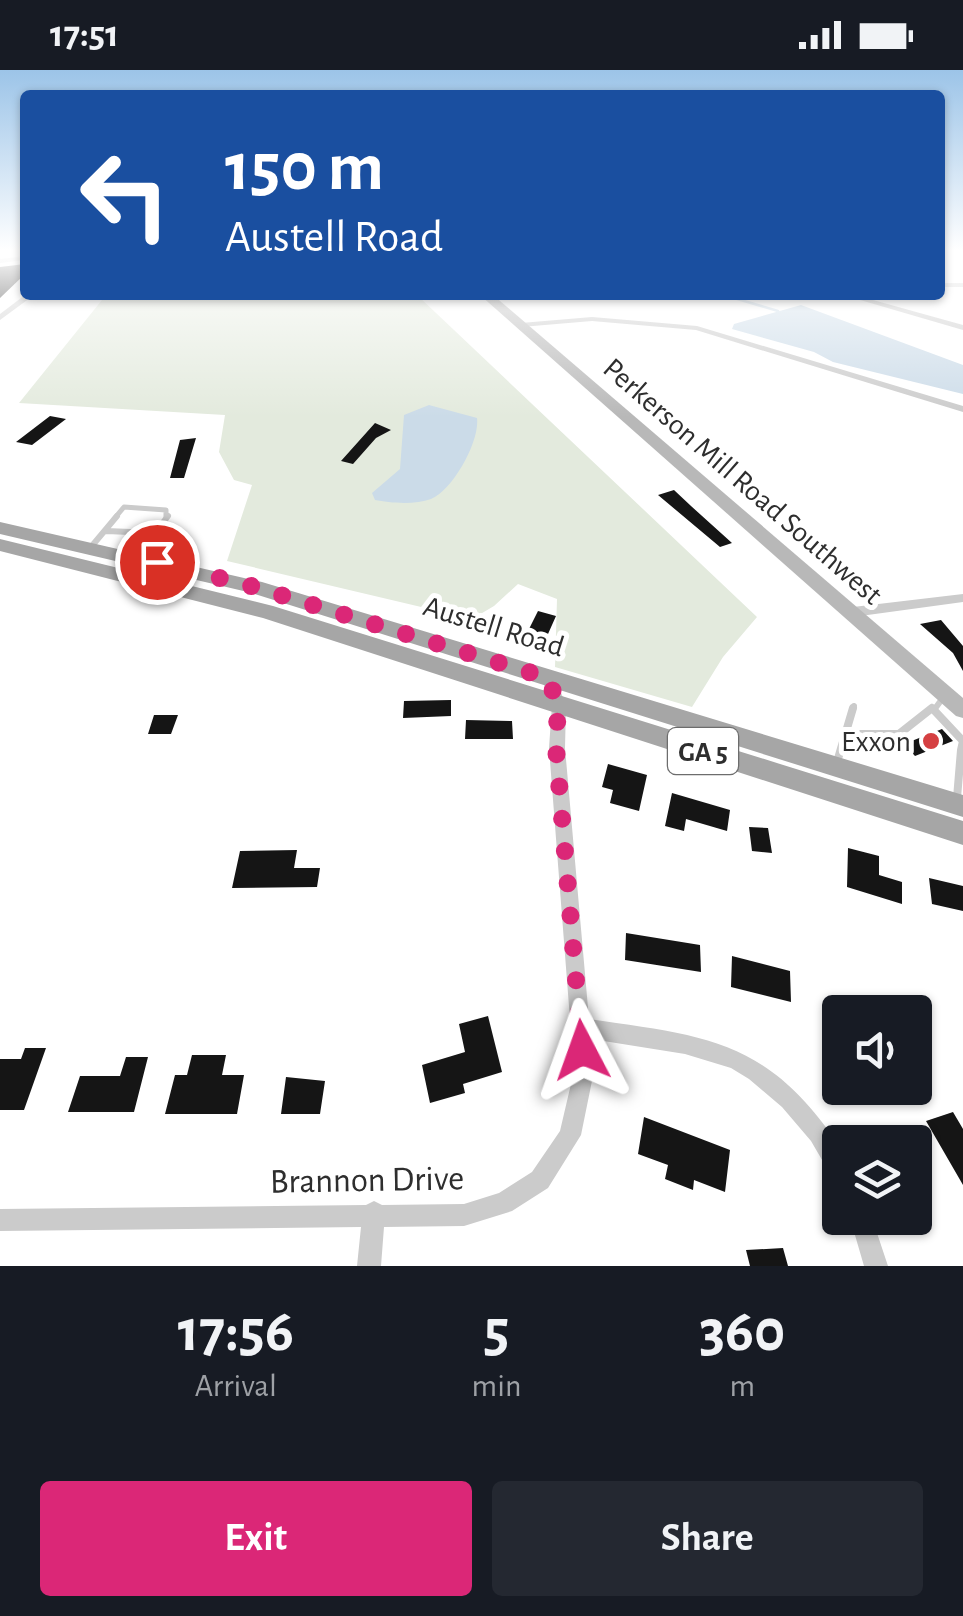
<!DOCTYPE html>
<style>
body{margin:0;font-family:"Alegreya Sans",sans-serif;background:#242831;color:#f1f3f6;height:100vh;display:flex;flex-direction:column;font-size:38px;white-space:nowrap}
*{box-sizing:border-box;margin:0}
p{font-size:32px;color:#9ea1a6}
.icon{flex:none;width:55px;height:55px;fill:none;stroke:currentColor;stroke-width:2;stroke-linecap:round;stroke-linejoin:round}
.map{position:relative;height:1196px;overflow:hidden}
.panel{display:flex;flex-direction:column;background:#171b24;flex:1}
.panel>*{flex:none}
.top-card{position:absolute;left:20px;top:20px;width:925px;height:210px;border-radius:10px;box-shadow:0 2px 8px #0004;background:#1a4fa0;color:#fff;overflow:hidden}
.controls{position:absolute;left:822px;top:925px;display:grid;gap:20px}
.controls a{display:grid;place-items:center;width:110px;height:110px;border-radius:10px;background:#171b24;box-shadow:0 2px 8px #0004;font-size:50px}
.pin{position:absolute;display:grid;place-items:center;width:85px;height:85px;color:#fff;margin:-42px;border:5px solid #fff;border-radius:50%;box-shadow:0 2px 10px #0007}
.me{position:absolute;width:110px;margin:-55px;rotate:356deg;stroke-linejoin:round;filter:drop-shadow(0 0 8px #0008)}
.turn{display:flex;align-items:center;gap:35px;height:210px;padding:0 40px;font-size:45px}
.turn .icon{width:130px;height:130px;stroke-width:2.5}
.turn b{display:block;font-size:70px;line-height:85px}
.eta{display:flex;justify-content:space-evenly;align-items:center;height:170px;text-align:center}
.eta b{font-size:60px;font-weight:700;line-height:70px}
.primary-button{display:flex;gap:20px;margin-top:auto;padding:20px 40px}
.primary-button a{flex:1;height:115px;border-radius:10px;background:#db2777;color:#fff;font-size:40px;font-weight:700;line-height:115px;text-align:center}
.primary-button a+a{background:#242831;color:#f1f3f6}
.status{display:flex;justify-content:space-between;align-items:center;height:70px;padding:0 50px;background:#171b24;direction:ltr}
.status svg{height:28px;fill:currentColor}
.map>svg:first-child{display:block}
.green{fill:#e3eadd}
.water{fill:#cbdbe8}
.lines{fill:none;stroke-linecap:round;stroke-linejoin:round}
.stream{stroke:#cbdbe8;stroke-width:2.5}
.building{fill:#151515}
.lane-far2{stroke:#cbcbcb;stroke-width:5}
.lane-far1{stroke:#cbcbcb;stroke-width:6}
.lane{stroke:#cbcbcb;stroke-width:8}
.street{fill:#cbcbcb;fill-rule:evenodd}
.secondary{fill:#b8b8b8;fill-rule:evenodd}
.primary{fill:#a6a6a6;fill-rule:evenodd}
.route{stroke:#db2777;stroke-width:18;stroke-dasharray:0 32.4}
.poi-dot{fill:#d54042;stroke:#fff;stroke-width:4}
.labels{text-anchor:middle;stroke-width:10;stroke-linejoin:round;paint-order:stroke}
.shield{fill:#fff;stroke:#6d6d6d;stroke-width:2.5}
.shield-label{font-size:28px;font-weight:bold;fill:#2e2e2e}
.street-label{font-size:30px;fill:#2e2e2e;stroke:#fff}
.poi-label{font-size:30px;fill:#2e2e2e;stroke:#fff;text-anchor:end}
.near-street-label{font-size:35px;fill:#2e2e2e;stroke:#fff}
</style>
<div class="status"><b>17:51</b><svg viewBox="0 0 49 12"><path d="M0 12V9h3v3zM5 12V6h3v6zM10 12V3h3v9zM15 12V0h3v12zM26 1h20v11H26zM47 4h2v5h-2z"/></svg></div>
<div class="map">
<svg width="963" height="1196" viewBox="0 0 963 1196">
<rect width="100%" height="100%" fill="#fff"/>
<!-- green -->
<path class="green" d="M121,225H417L757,547L723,587L692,637L555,597L557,529L518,514L494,536L472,549L227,491L252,415L234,410L219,382L225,345L19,333L102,230Z"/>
<!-- water -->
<path class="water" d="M801,235L963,295V324L833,292L814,282L732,259L734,254Z
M429,335L477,348C480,371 453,420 431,429C415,435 390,433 375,430L372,423L400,399L404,345Z"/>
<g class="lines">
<!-- stream -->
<path class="stream" d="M724,225L778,241"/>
</g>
<!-- building -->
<path class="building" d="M25,194V204L0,228V197Z
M50,346L66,349L32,375L16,372Z
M375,353L391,360L376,368L353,394L341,391Z
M196,368L184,408H170L180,370Z
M674,420L691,436L732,473L720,477L658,425Z
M538,541L556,546L544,573L525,567Z
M941,550L963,576V601L953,583L920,554Z
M451,630V646L403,648L404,631Z
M154,645H178L171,664H148Z
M466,650L512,651L513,669H465Z
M942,659L953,671L915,686L904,674Z
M608,694L647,705L639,741L610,733L613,720L602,717Z
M672,723L730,740L727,761L686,749L684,761L665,756Z
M749,757L768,758L772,783L752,781Z
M848,778L879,786V805L902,812V834L847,817Z
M297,780L294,798H320L317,817L232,818L240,781Z
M929,808L963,816V841L932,834Z
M626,863L700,875L701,902L625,890Z
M732,886L790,901L791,932L731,917Z
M488,946L502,1002L463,1014L465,1023L430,1033L422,995L465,982L459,954Z
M25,978H46L24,1040H0V989H21Z
M192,985H226L222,1005H244L237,1044H165L175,1005H187Z
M126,987H148L134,1042H68L80,1006H120Z
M286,1007L325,1011L320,1044H281Z
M953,1042L963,1059V1115L926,1051Z
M644,1047L730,1080L725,1122L694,1110L693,1120L665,1109L668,1095L638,1084Z
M783,1178L788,1196H750L746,1180Z"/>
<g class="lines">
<!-- lane-far2 -->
<path class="lane-far2" d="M114,449L124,437L166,440V449"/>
<!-- lane-far1 -->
<path class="lane-far1" d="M106,461L155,463L168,446
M91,477L117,446
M853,640L854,636
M934,640L945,625"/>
<!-- lane -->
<path class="lane" d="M932,638L963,671L961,680
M845,664H899L932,638
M837,692L853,638
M957,728L961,680"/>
<!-- street -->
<path class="street" d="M25,186V190L0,193V189Z
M940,213H963V217H940Z
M25,225H34L0,250V244Z
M843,225H855L963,255V260Z
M592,247L697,256L963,336V342L696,260L592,251L521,257L517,255L521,253Z
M963,524V532L853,547L847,542L853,537Z
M548,602L553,603L566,635L565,678L589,949C705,966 767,969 838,1074L840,1078V1110L832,1107L811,1071L782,1037L749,1009L731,998L685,984L591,969L594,1001L581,1065L548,1118L512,1141L464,1156L384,1157L381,1196H357L361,1157L0,1161V1139L366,1135L374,1131L382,1135L464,1134L499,1123L532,1102L560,1061L574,1001L549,678L552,635L541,607L543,603Z
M850,1148H872L888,1196H864Z"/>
<!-- secondary -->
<path class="secondary" d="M480,225H493L963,628V648L956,646Z"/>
<!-- primary -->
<path class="primary" d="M0,452L262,512L963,725V747L252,523L0,464Z
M0,469L273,536L963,751V775L263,548L0,481Z"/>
</g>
<!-- sky -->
<linearGradient id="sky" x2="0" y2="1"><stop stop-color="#9cc4e8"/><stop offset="0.52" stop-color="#fff"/><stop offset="1" stop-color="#fff" stop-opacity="0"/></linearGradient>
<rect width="963" height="347" fill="url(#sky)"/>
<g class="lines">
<!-- route -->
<path class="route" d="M157,492L255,517L548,608L558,635L556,678L582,980"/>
</g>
<!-- markers -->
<circle class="poi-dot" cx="931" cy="671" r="10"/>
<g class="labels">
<!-- shield labels -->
<rect class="shield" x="668" y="658" width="70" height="46" rx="8"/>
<g class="shield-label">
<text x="703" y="691">GA 5</text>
</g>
<!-- street labels -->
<g class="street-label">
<text transform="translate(743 411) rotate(41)" y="10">Perkerson Mill Road Southwest</text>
<text transform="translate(494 556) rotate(17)" y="10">Austell Road</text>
</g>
<!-- poi labels -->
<g class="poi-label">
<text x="911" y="681">Exxon</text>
</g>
<!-- near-street labels -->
<g class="near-street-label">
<text transform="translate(367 1109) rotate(-1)" y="12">Brannon Drive</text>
</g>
</g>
</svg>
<div class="controls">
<a><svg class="icon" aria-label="sound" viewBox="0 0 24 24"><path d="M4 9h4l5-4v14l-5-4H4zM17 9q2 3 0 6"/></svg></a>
<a><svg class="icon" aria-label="layers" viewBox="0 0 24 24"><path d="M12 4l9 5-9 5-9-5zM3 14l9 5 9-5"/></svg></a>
</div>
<div class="pin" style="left:157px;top:492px;background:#d93025"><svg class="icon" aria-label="arrive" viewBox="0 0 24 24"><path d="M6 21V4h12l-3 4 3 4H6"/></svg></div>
<svg class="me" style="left:582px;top:980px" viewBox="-20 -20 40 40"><path d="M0-17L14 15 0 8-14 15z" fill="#db2777" stroke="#fff" stroke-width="4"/></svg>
<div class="top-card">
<div class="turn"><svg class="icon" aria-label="left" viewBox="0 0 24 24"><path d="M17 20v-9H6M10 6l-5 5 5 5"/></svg><div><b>150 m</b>Austell Road</div></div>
</div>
</div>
<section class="panel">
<div class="eta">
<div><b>17:56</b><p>Arrival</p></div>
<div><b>5</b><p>min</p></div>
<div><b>360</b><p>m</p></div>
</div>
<div class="primary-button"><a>Exit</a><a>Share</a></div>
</section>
